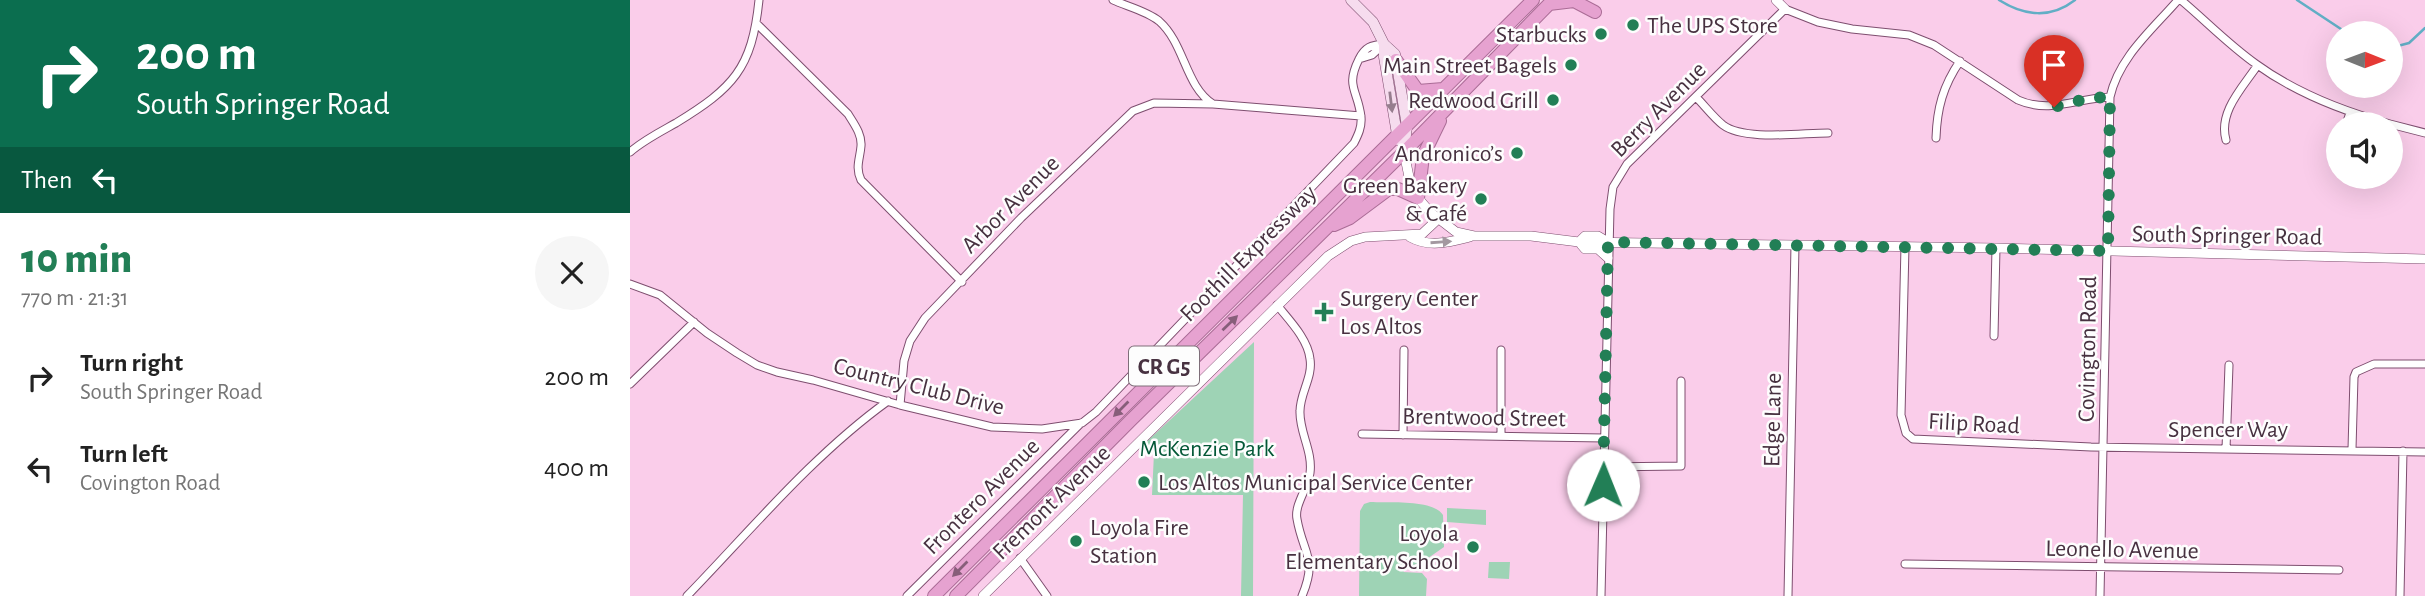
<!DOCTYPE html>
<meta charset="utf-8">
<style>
body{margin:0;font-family:"Alegreya Sans",sans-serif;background:#f6f6f6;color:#222;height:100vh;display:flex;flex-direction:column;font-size:26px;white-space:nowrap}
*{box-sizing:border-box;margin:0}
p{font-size:23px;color:#767676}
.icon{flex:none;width:38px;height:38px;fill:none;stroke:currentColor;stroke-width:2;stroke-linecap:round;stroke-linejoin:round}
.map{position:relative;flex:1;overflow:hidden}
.sheet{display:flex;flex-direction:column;background:#fff;width:630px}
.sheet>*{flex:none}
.top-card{background:#0b6e4f;color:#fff;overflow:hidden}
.needle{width:46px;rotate:91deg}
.fabs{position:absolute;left:1696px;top:21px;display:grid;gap:14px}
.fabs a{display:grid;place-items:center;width:77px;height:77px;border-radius:50%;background:#fff;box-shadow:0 7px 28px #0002;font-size:35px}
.pin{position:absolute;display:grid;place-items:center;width:60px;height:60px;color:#fff;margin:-72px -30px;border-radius:50% 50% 50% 0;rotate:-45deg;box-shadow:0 0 7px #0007}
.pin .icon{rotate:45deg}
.me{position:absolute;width:77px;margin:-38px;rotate:1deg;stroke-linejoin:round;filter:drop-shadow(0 0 5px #0008)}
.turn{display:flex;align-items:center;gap:24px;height:147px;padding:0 21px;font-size:32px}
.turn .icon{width:91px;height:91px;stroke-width:2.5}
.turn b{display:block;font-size:49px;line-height:60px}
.then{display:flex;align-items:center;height:66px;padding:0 21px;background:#0003;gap:14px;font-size:26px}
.round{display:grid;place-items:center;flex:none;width:74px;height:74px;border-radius:37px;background:#f6f6f6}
.head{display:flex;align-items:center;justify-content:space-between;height:119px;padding:0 21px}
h1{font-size:42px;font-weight:800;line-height:52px;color:#227f56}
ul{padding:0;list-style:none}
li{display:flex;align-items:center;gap:21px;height:91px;padding:0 21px}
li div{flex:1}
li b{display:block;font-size:26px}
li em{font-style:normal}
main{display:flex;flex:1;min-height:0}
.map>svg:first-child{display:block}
.green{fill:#9ed3b5}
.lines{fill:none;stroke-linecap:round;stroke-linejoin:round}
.stream{stroke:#62aec5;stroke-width:2.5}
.minor-casing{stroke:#7e4e6f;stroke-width:9}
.tertiary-casing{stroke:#7e4e6f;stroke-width:10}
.secondary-casing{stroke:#7e4e6f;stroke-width:11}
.trunk-casing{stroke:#aa6c96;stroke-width:14}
.minor{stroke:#fff;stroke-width:7}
.tertiary{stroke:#fff;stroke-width:9}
.secondary{stroke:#f6dcee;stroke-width:10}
.trunk{stroke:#e6a2d0;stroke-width:12}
.oneway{fill:#967e8e}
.oneway2{fill:#a398a0}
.oneway3{fill:#875e7a}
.route{stroke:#227f56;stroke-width:12;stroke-dasharray:0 21.6}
.poi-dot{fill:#227f56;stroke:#fdfdfd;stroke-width:2.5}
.labels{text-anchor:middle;stroke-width:5;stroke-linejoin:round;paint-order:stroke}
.shield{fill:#fdfdfd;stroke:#7e6e79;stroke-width:2}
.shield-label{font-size:23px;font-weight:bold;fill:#473140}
.poi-label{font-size:24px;fill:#473140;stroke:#fdfdfd;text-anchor:end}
.street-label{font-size:24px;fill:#473140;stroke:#fdfdfd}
.park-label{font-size:24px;fill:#035736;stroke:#fdfdfd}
</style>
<main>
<section class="sheet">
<div class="top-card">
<div class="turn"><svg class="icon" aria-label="right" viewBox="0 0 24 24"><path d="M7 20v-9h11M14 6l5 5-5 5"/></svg><div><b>200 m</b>South Springer Road</div></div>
<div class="then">Then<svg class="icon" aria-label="left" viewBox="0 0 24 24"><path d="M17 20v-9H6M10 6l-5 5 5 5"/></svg></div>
</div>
<div class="head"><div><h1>10 min</h1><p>770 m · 21:31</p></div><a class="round"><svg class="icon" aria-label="close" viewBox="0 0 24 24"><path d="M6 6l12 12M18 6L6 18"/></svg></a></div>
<ul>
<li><svg class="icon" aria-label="right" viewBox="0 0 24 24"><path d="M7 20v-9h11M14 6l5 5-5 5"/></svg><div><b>Turn right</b><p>South Springer Road</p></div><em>200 m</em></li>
<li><svg class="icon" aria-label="left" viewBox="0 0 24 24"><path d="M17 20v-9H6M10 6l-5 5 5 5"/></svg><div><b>Turn left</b><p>Covington Road</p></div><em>400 m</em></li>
</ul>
</section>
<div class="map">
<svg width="1795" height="596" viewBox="0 0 1795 596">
<rect width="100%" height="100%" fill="#facdea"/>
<!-- green -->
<path class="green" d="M624,342L623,596H611L613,495H522L524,453L513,445Z
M740,502C759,503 803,499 813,515L814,547L791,563L780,566L773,572L792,573L797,579L796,596H729L730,511L734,504Z
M817,508L856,510V525L817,522Z
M859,562H880L879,579L858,578Z"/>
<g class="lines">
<!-- stream -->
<path class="stream" d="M1369,0C1394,16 1421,19 1445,0
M1667,0L1717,33
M1760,48L1779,43L1795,28"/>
<!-- minor casing -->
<g class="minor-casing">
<path id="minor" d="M483,0C496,6 517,11 529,21C555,44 555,86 583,104L731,116
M1551,0C1576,21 1599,45 1626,64C1666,93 1712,111 1760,124
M127,24L218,114C224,124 232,134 231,146C230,159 225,167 231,180L332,282
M729,59L742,55L754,44
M1066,97C1075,106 1083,117 1093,125C1114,141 1171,133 1198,133
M1716,124L1720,113
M1760,124L1795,133
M1306,138C1307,108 1313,86 1330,61
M1596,140C1588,112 1613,87 1627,66
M0,152C14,140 30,132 46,123C103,88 122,69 129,0
M1275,246L1271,415L1276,433L1283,439L1461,447L1795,452
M0,284L30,295L77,333L107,353L127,365L147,372L183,380L270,405L362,427L412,429L452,423L466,412L724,143C728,135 732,127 731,117C728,90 715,87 729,59C735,47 741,45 754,44
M647,305C659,320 678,339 680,359C683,377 670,393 670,411C669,432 683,451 680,473C678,488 664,505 667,519C673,554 688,558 672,596
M1364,336L1366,248
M0,384L64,322
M270,405L274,361L280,341L295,318L391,218L454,158L503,111L524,103L583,104
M732,434L974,438
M773,435L774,350
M871,436V350
M1596,449L1599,365
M1722,449L1724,377L1726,372L1744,364H1795
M974,467L1051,466V381
M390,558L417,596
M1275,564L1709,570
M57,596C121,530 183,455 258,401
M277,596L451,423
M971,596L980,209L983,187L997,164L1155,9L1188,22L1222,29L1279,35L1304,45L1388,100C1420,114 1448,98 1480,97
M1158,596L1165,245
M1470,596L1480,97C1489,57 1522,30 1548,0
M1770,596L1773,451"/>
</g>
<!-- tertiary casing -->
<g class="tertiary-casing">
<path id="tertiary" d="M1146,0L1155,9
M774,152L780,182L788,198L800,212L826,232L844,236H901L949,242L1366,248L1795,259
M780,237C799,248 820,242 840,237
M949,242L955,249H968L978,258
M949,242L955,236H968L978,242
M353,596L698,256L721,241L735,237L792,234L808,219"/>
</g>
<!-- secondary casing -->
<g class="secondary-casing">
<path id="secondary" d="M721,0L743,22L754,44L765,54L777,126L774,152
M754,44V57L768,140"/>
</g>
<!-- trunk casing -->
<g class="trunk-casing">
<path id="trunk" d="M919,4L944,1L965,12
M766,60L788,91L813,89
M704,225L720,218L759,189H768L788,198L793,156L810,121
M304,596L903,0
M326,596L501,420L774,152L923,0"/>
</g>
<!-- minor -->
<use href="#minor" class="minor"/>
<!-- tertiary -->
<use href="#tertiary" class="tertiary"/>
<!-- secondary -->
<use href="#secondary" class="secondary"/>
<!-- trunk -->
<use href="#trunk" class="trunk"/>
</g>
<!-- one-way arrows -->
<defs><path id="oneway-solid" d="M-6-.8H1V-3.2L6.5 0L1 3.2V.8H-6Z" transform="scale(1.75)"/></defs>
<use class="oneway" href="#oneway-solid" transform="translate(761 102) rotate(83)"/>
<use class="oneway2" href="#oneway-solid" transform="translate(811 242) rotate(-4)"/>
<g class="oneway3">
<use href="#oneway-solid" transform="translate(600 323) rotate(-44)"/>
<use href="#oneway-solid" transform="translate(491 409) rotate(135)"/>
<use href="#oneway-solid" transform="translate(330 569) rotate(135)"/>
</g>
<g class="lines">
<!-- route -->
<path class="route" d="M973,485L978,242L1478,251L1480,97L1459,98L1424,107"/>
</g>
<!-- markers -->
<g class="poi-dot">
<circle cx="1003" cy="25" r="7"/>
<circle cx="971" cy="34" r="7"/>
<circle cx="941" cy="65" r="7"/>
<circle cx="923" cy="100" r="7"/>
<circle cx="887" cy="153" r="7"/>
<circle cx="851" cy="199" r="7"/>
<path d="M690.5 301.5h7v7h7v7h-7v7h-7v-7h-7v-7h7z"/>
<circle cx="514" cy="482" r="7"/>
<circle cx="446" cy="541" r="7"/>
<circle cx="843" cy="547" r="7"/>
</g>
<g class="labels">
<!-- shield labels -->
<rect class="shield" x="499" y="346.5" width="70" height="39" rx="5"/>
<g class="shield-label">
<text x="534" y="374">CR G5</text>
</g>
<!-- poi labels -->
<g class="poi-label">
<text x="1017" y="33" text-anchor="start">The UPS Store</text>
<text x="957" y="42">Starbucks</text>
<text x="927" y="73">Main Street Bagels</text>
<text x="909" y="108">Redwood Grill</text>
<text x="873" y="161">Andronico’s</text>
<text x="837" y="193">Green Bakery<tspan x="837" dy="28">&amp; Café</tspan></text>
<text x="710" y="306" text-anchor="start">Surgery Center<tspan x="710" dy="28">Los Altos</tspan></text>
<text x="528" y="490" text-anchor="start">Los Altos Municipal Service Center</text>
<text x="460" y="535" text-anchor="start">Loyola Fire<tspan x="460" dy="28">Station</tspan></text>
<text x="829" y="541">Loyola<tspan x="829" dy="28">Elementary School</tspan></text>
</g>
<!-- street labels -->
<g class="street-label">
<text transform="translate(1028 109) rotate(-45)" y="8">Berry Avenue</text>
<text transform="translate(380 204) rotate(-45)" y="8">Arbor Avenue</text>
<text transform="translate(1597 235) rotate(1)" y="8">South Springer Road</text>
<text transform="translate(618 253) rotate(-45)" y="8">Foothill Expressway</text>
<text transform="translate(1457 349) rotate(-89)" y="8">Covington Road</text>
<text transform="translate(289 386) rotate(14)" y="8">Country Club Drive</text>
<text transform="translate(854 417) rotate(1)" y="8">Brentwood Street</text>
<text transform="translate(1142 420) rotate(-89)" y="8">Edge Lane</text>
<text transform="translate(1344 423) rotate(3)" y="8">Filip Road</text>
<text x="1598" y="437">Spencer Way</text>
<text transform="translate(351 496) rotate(-45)" y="8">Frontero Avenue</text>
<text transform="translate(421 502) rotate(-44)" y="8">Fremont Avenue</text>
<text transform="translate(1492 549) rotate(1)" y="8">Leonello Avenue</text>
</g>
<!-- park labels -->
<g class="park-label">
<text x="577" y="456">McKenzie Park</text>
</g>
</g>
</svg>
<div class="fabs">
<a><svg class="needle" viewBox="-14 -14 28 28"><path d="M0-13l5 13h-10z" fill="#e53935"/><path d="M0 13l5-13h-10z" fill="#767676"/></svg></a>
<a><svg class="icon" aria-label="sound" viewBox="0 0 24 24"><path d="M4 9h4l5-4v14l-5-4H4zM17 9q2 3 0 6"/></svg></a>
</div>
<div class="pin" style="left:1424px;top:107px;background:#d93025"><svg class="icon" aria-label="arrive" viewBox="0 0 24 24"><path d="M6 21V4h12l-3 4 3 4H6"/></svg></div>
<svg class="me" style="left:973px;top:485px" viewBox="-20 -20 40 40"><circle r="19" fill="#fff"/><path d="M0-13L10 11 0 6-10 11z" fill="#227f56"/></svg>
</div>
</main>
